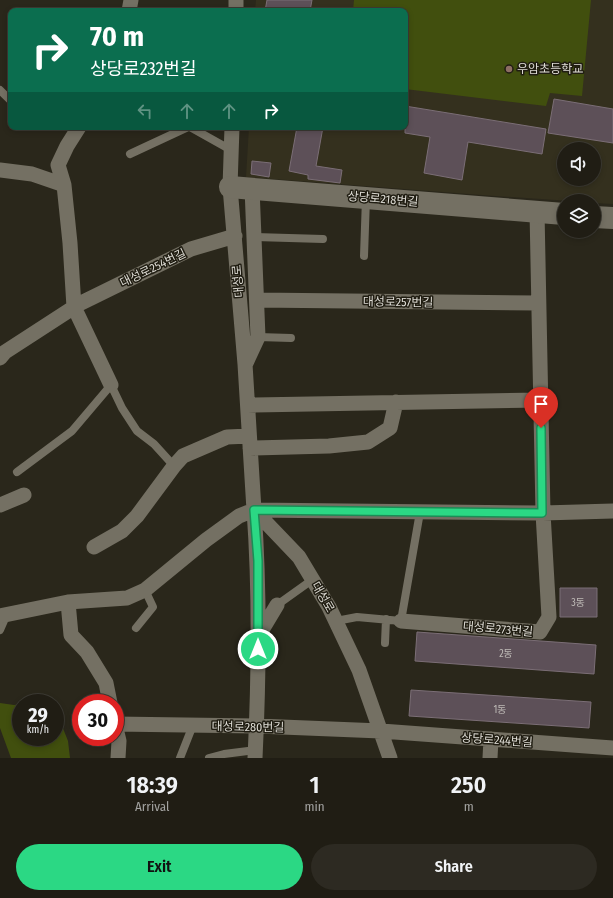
<!DOCTYPE html>
<meta charset="utf-8">
<style>
body{margin:0;font-family:"Fira Sans Condensed","Noto Sans KR",sans-serif;background:#2d2a22;color:#f1f3f6;height:100vh;display:flex;flex-direction:column;font-size:15px;white-space:nowrap}
*{box-sizing:border-box;margin:0}
p{font-size:13px;color:#a2a2a0}
.icon{flex:none;width:22px;height:22px;fill:none;stroke:currentColor;stroke-width:2;stroke-linecap:round;stroke-linejoin:round}
.map{position:relative;height:758px;overflow:hidden}
.sheet{display:flex;flex-direction:column;background:#201d14;flex:1}
.sheet>*{flex:none}
.guide{position:absolute;left:8px;top:8px;width:400px;height:122px;border-radius:8px;box-shadow:0 2px 6px #0003,0 0 0 1px #3d3b34;background:#0b6e4f;color:#fff;overflow:hidden}
.fabs{position:absolute;left:557px;top:142px;display:grid;gap:8px}
.fabs a{display:grid;place-items:center;width:44px;height:44px;border-radius:50%;background:#201d14;box-shadow:0 2px 6px #0003,0 0 0 1px #3d3b34;font-size:20px}
.speed{position:absolute;left:12px;top:694px;display:flex;gap:8px;font-size:20px;font-weight:700;text-align:center}
.speed>*{display:grid;place-content:center;width:52px;height:52px;border-radius:50%;background:#201d14;box-shadow:0 2px 6px #0003,0 0 0 1px #3d3b34;line-height:1}
.speed small{font-size:10px;font-weight:400}
.speed .limit{border:6px solid #d22;background:#fff;color:#111}
.pin{position:absolute;display:grid;place-items:center;width:34px;height:34px;color:#fff;margin:-41px -17px;border-radius:50% 50% 50% 0;rotate:-45deg;box-shadow:0 0 4px #0007}
.pin .icon{rotate:45deg}
.me{position:absolute;width:44px;margin:-22px;rotate:0deg;stroke-linejoin:round;filter:drop-shadow(0 0 3px #0008)}
.turn{display:flex;align-items:center;gap:14px;height:84px;padding:0 16px;font-size:18px}
.turn .icon{width:52px;height:52px;stroke-width:2.5}
.turn b{display:block;font-size:28px;line-height:34px}
.lanes{display:flex;align-items:center;height:38px;padding:0 16px;background:#0003;justify-content:center;gap:20px;direction:ltr}
.lanes .off{opacity:.35}
.eta{display:flex;justify-content:space-evenly;align-items:center;height:68px;text-align:center}
.eta b{font-size:24px;font-weight:600;line-height:28px}
.action{display:flex;gap:8px;margin-top:auto;padding:8px 16px}
.action a{flex:1;height:46px;border-radius:24px;background:#2bd884;color:#111;font-size:16px;font-weight:600;line-height:46px;text-align:center}
.action a+a{background:#2d2a22;color:#f1f3f6}
.map>svg:first-child{display:block}
.built{fill:#34301e;fill-rule:evenodd}
.green{fill:#414f0e}
.building{fill:#5d5058;stroke:#7b6e76}
.lines{fill:none;stroke-linecap:round;stroke-linejoin:round}
.lane{stroke:#747063;stroke-width:8}
.street{stroke:#747063;stroke-width:15}
.secondary{stroke:#747063;stroke-width:22}
.route-casing{stroke:#1c8c56;stroke-width:10}
.route{stroke:#2bd884;stroke-width:7}
.education-dot{fill:#8d6e63;stroke:#201d12;stroke-width:1.5}
.labels{text-anchor:middle;stroke-width:3;stroke-linejoin:round;paint-order:stroke}
.number-label{font-size:10px;fill:#bebab6}
.poi-label{font-size:12px;fill:#dfddd6;stroke:#201d12;text-anchor:start}
.street-label{font-size:12px;fill:#dfddd6;stroke:#201d12}
</style>
<div class="map">
<svg width="613" height="758" viewBox="0 0 613 758">
<rect width="100%" height="100%" fill="#2a271b"/>
<!-- built -->
<path class="built" d="M256,0H613V204L594,203V201H570L495,196L246,177L249,127H405V11H255ZM564,149H594V179H564Z"/>
<!-- green -->
<path class="green" d="M354,0H591L582,96L550,93L546,106L405,89V11H353Z
M0,703L14,705L21,704V737H55V708L68,741L70,758H11L0,728Z"/>
<!-- building -->
<path class="building" d="M267,0H312L310,11H265Z
M554,99L613,109V143L548,133Z
M405,106L546,129L542,154L468,142L462,180L424,173L430,137L405,133Z
M297,127H323L316,166L342,170L340,183L308,179V175L289,171Z
M252,161L271,163L269,177L251,174Z
M560,588H597V617H560Z
M417,632L596,645L594,674L415,661Z
M411,690L591,702L589,728L409,716Z"/>
<g class="lines">
<!-- lane -->
<path class="lane" d="M0,90L11,101
M190,127L231,150
M130,154L188,127
M255,237L323,239
M364,256L366,198
M258,337L291,338
M17,472L72,431L111,385L122,408L137,431L154,444L174,466
M277,605L312,580
M336,621L357,617L401,621L420,512
M136,628L153,607L145,590
M0,630L7,614
M385,643L386,619
M180,758L193,725
M209,758L224,754L256,750"/>
<!-- street -->
<path class="street" d="M129,11L131,0
M236,11V0
M79,127L67,146L58,165L64,185L70,243L74,307L111,385
M232,127L230,187L245,364L254,510L299,557L329,607L359,670L390,758
M0,170L32,174L64,185
M257,300L538,303
M0,358L5,352L79,304L191,249L235,236
M246,363L258,337L252,188
M248,405L540,400
M250,448L329,446L368,442L390,428L396,402
M0,505L24,495
M254,510C260,592 259,675 255,758
M94,547L122,531L137,516L174,466L183,456L227,437L249,436
M68,602L71,635L87,652L106,683L110,703
M0,616L68,602L127,598L145,590L206,540L239,516L254,510L543,513L613,511
M401,621L540,632L549,617L543,513L537,211
M259,635L277,605
M115,724L257,726L381,731L613,748
M115,724L119,741L118,758
M490,758L491,739"/>
<!-- secondary -->
<path class="secondary" d="M230,187L564,214
M594,217L613,218"/>
</g>
<g class="lines">
<!-- route casing -->
<g class="route-casing">
<path id="route" d="M258,649V561L254,510L542,513L541,428"/>
</g>
<!-- route -->
<use href="#route" class="route"/>
</g>
<!-- markers -->
<circle class="education-dot" cx="509" cy="69" r="4"/>
<g class="labels">
<!-- number labels -->
<g class="number-label">
<text x="578" y="606">3동</text>
<text x="506" y="657">2동</text>
<text x="500" y="713">1동</text>
</g>
<!-- poi labels -->
<g class="poi-label">
<text x="517" y="73">우암초등학교</text>
</g>
<!-- street labels -->
<g class="street-label">
<text transform="translate(383 199) rotate(5)" y="4">상당로218번길</text>
<text transform="translate(153 268) rotate(-26)" y="4">대성로254번길</text>
<text transform="translate(238 281) rotate(-95)" y="4">대성로</text>
<text transform="translate(398 302) rotate(1)" y="4">대성로257번길</text>
<text transform="translate(323 597) rotate(60)" y="4">대성로</text>
<text transform="translate(498 629) rotate(5)" y="4">대성로273번길</text>
<text transform="translate(248 727) rotate(1)" y="4">대성로280번길</text>
<text transform="translate(497 740) rotate(4)" y="4">상당로244번길</text>
</g>
</g>
</svg>
<div class="fabs">
<a><svg class="icon" aria-label="sound" viewBox="0 0 24 24"><path d="M4 9h4l5-4v14l-5-4H4zM17 9q2 3 0 6"/></svg></a>
<a><svg class="icon" aria-label="layers" viewBox="0 0 24 24"><path d="M12 4l9 5-9 5-9-5zM3 14l9 5 9-5"/></svg></a>
</div>
<div class="speed"><div>29<small>km/h</small></div><div class="limit">30</div></div>
<div class="pin" style="left:541px;top:428px;background:#d93025"><svg class="icon" aria-label="arrive" viewBox="0 0 24 24"><path d="M6 21V4h12l-3 4 3 4H6"/></svg></div>
<svg class="me" style="left:258px;top:649px" viewBox="-20 -20 40 40"><circle r="17" fill="#2bd884" stroke="#fff" stroke-width="3"/><path d="M0-11L8 9 0 5-8 9z" fill="#fff"/></svg>
<div class="guide">
<div class="turn"><svg class="icon" aria-label="right" viewBox="0 0 24 24"><path d="M7 20v-9h11M14 6l5 5-5 5"/></svg><div><b>70 m</b>상당로232번길</div></div>
<div class="lanes"><svg class="icon off" aria-label="left" viewBox="0 0 24 24"><path d="M17 20v-9H6M10 6l-5 5 5 5"/></svg><svg class="icon off" aria-label="ahead" viewBox="0 0 24 24"><path d="M12 20V5M6 11l6-6 6 6"/></svg><svg class="icon off" aria-label="ahead" viewBox="0 0 24 24"><path d="M12 20V5M6 11l6-6 6 6"/></svg><svg class="icon" aria-label="right" viewBox="0 0 24 24"><path d="M7 20v-9h11M14 6l5 5-5 5"/></svg></div>
</div>
</div>
<section class="sheet">
<div class="eta">
<div><b>18:39</b><p>Arrival</p></div>
<div><b>1</b><p>min</p></div>
<div><b>250</b><p>m</p></div>
</div>
<div class="action"><a>Exit</a><a>Share</a></div>
</section>
